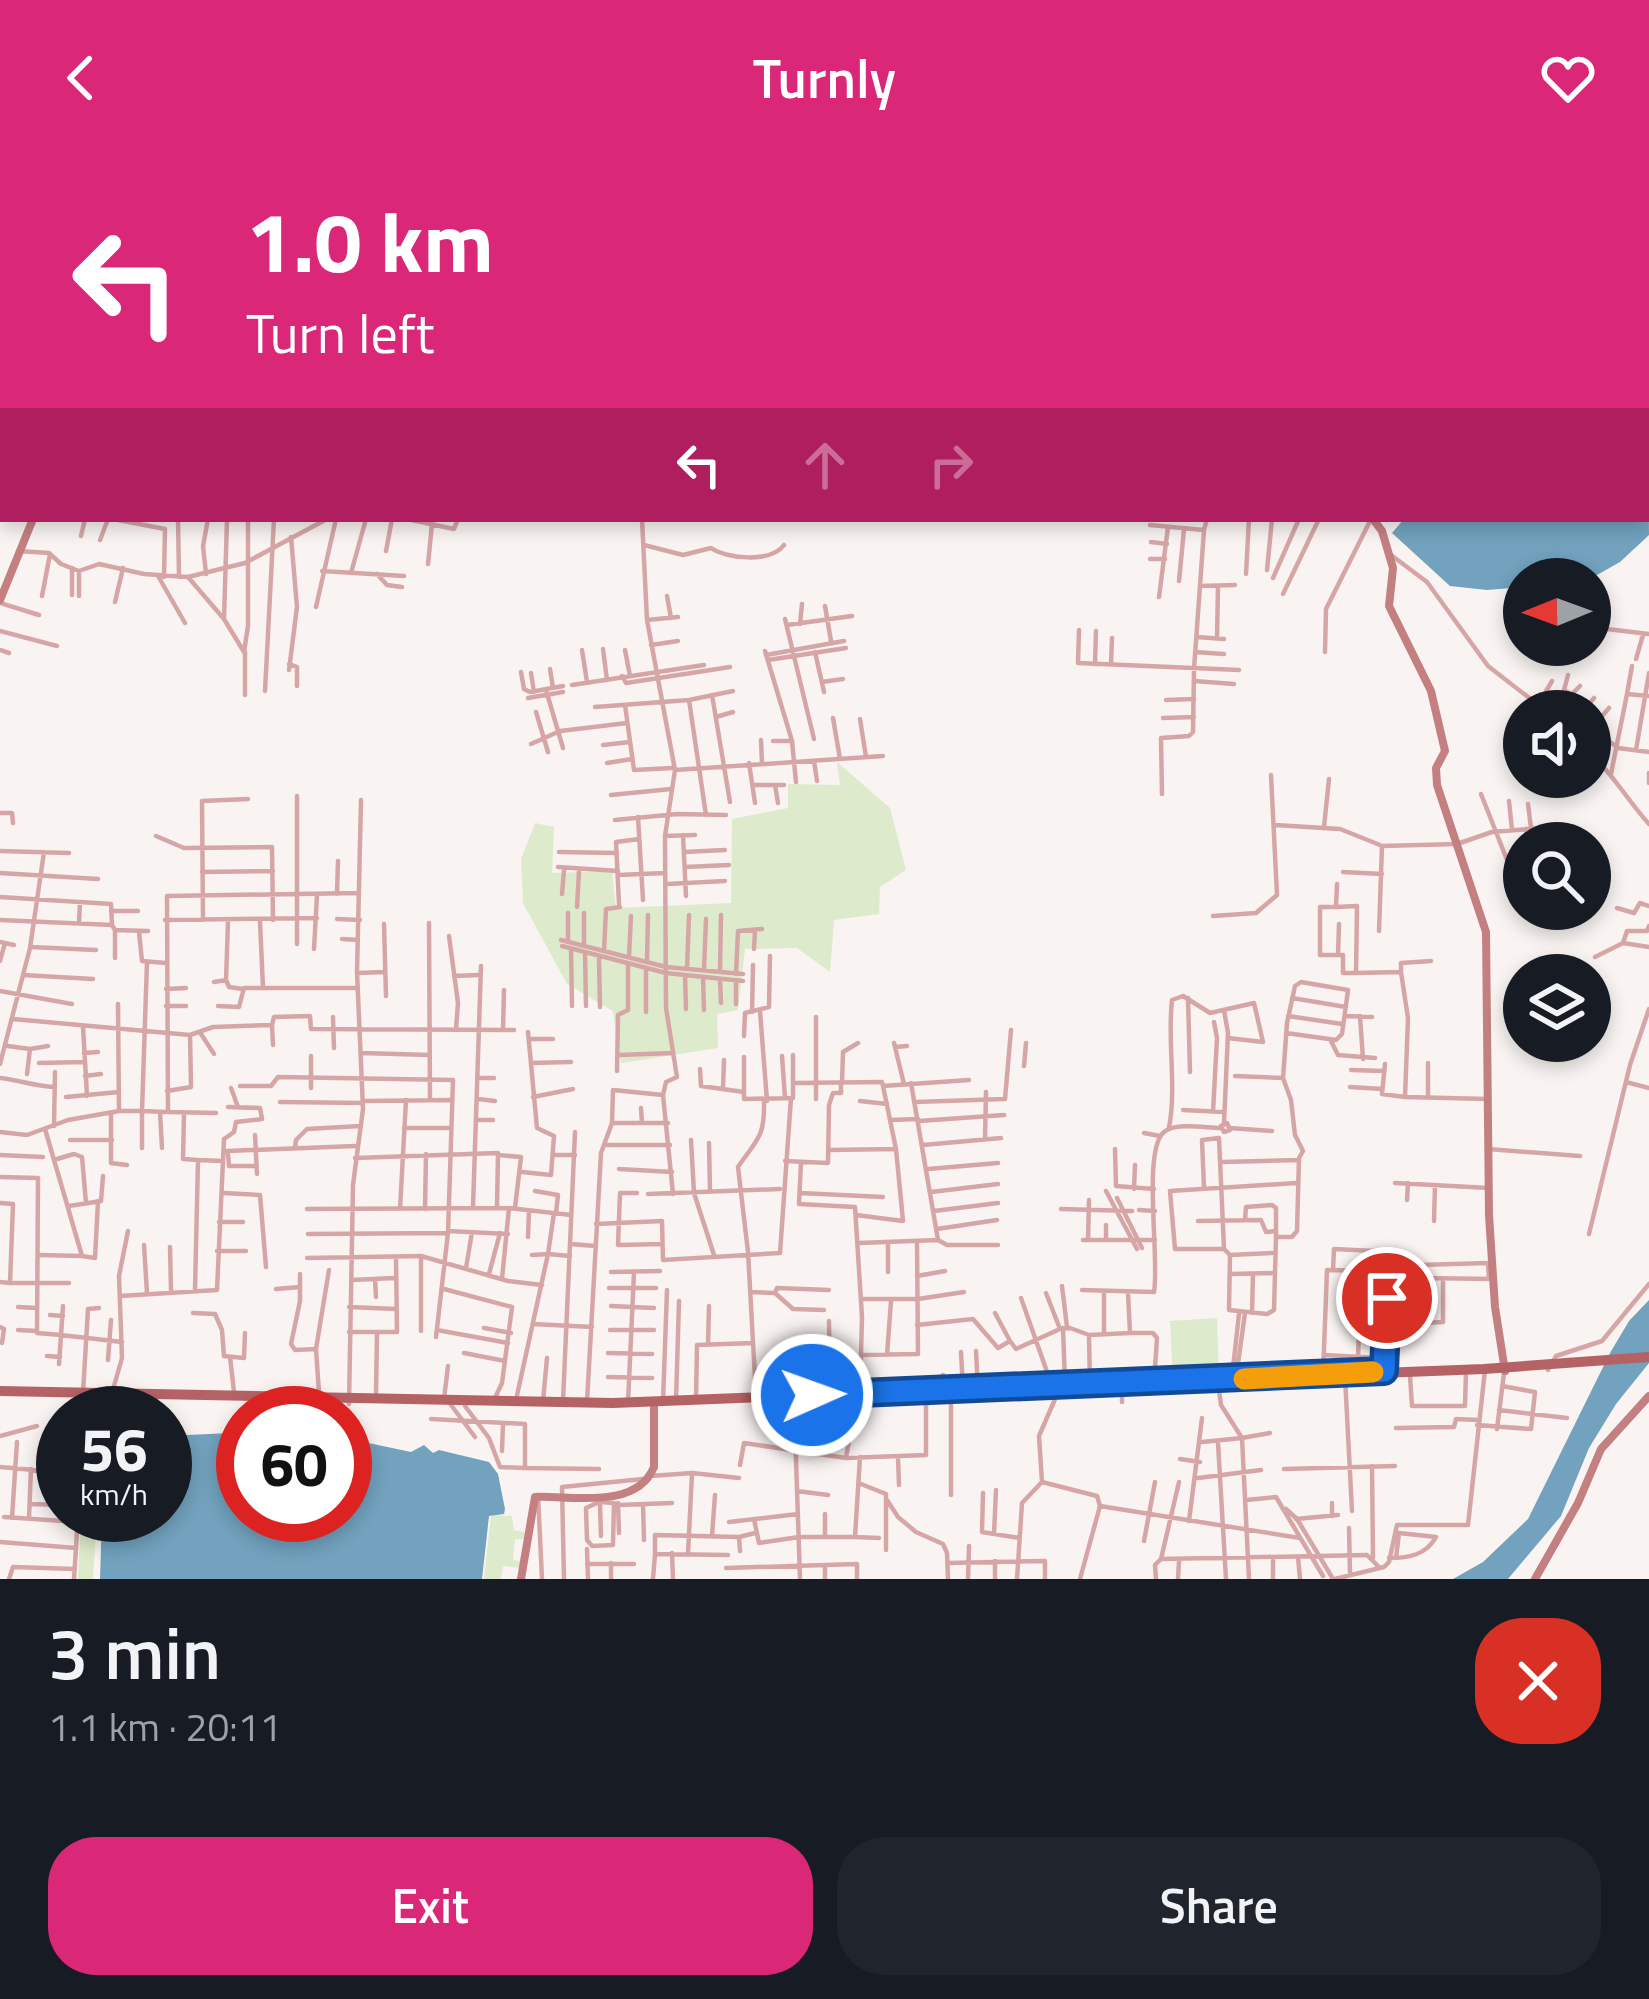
<!DOCTYPE html>
<meta charset="utf-8">
<style>
body{margin:0;font-family:"Titillium Web",sans-serif;background:#20242c;color:#f1f3f6;height:100vh;display:flex;flex-direction:column;font-size:45px;white-space:nowrap}
*{box-sizing:border-box;margin:0}
p{font-size:39px;color:#9ea1a6}
.icon{flex:none;width:66px;height:66px;fill:none;stroke:currentColor;stroke-width:2;stroke-linecap:round;stroke-linejoin:round}
.map{position:relative;height:1423px;overflow:hidden}
.side{display:flex;flex-direction:column;background:#171b24;flex:1}
.side>*{flex:none}
.guide{position:absolute;left:0px;top:0px;width:1650px;height:366px;box-shadow:0 6px 18px #0003;background:#db2777;color:#fff;overflow:hidden}
.needle{width:78px;rotate:269deg}
.fabs{position:absolute;left:1503px;top:402px;display:grid;gap:24px}
.fabs a{display:grid;place-items:center;width:108px;height:108px;border-radius:50%;background:#171b24;box-shadow:0 6px 18px #0003;font-size:60px}
.speed{position:absolute;left:36px;top:1230px;display:flex;gap:24px;font-size:60px;font-weight:700;text-align:center}
.speed>*{display:grid;place-content:center;width:156px;height:156px;border-radius:50%;background:#171b24;box-shadow:0 6px 18px #0003;line-height:1}
.speed small{font-size:30px;font-weight:400}
.speed .limit{border:18px solid #d22;background:#fff;color:#111}
.pin{position:absolute;display:grid;place-items:center;width:102px;height:102px;color:#fff;margin:-51px;border:6px solid #fff;border-radius:50%;box-shadow:0 3px 12px #0007}
.me{position:absolute;width:132px;margin:-66px;rotate:88deg;stroke-linejoin:round;filter:drop-shadow(0 0 9px #0008)}
.turn{display:flex;align-items:center;gap:42px;height:252px;padding:0 48px;font-size:54px}
.turn .icon{width:156px;height:156px;stroke-width:2.5}
.turn b{display:block;font-size:84px;line-height:102px}
.lanes{display:flex;align-items:center;height:114px;padding:0 48px;background:#0003;justify-content:center;gap:60px;direction:ltr}
.lanes .off{opacity:.35}
.round{display:grid;place-items:center;flex:none;width:126px;height:126px;border-radius:48px;background:#20242c}
.overview{display:flex;align-items:center;justify-content:space-between;height:204px;padding:0 48px}
h1{font-size:72px;font-weight:600;line-height:90px}
.primary-button{display:flex;gap:24px;margin-top:auto;padding:24px 48px}
.primary-button a{flex:1;height:138px;border-radius:48px;background:#db2777;color:#fff;font-size:48px;font-weight:600;line-height:138px;text-align:center}
.primary-button a+a{background:#20242c;color:#f1f3f6}
header{display:flex;justify-content:space-between;align-items:center;height:156px;padding:0 48px;background:#db2777;color:#fff;font-size:54px;font-weight:600}
.map>svg:first-child{display:block}
.green{fill:#ddeacb}
.water{fill:#72a2be}
.lines{fill:none;stroke-linecap:round;stroke-linejoin:round}
.canal{stroke:#72a2be;stroke-width:6}
.street{stroke:#d6a6a7;stroke-width:4.5}
.secondary{stroke:#c47f81;stroke-width:8}
.primary{stroke:#b56266;stroke-width:10}
.route-casing{stroke:#114b97;stroke-width:30}
.route{stroke:#1a73e8;stroke-width:21}
.slow{stroke:#f59e0b;stroke-width:21}
</style>
<header><svg class="icon" aria-label="back" viewBox="0 0 24 24"><path d="M15 5l-7 7 7 7"/></svg>Turnly<svg class="icon" aria-label="heart" viewBox="0 0 24 24"><path d="M12 20l-8-8c-3-5 5-10 8-4 3-6 11-1 8 4z"/></svg></header>
<div class="map">
<svg width="1649" height="1423" viewBox="0 0 1649 1423">
<rect width="100%" height="100%" fill="#f9f4f2"/>
<!-- green -->
<path class="green" d="M834,0H1179L1187,3H833Z
M837,606L890,652L906,714L880,731L879,758L834,764L830,816L797,792L745,793L738,854L717,858L718,892L621,907L613,855L567,828L523,747L521,703L535,667L554,671L552,717L612,715L616,752L731,747L732,663L788,652V628L840,629Z
M1217,1162L1219,1221L1173,1222L1170,1165Z
M81,1359L97,1361L93,1423H78Z
M491,1359L512,1360L514,1374L525,1376L524,1383H515L513,1404L522,1405L521,1412L503,1410L501,1423H484Z"/>
<!-- water -->
<path class="water" d="M422,0H779L783,3H421Z
M1647,151L1649,379L1620,406L1590,423H1524V431L1487,434L1450,430L1392,377L1404,363H1647Z
M1649,1144V1207L1616,1248L1589,1292L1561,1360L1508,1423H1453L1483,1406L1528,1363L1610,1197L1629,1165Z
M231,1277L234,1282L243,1277V1359H345V1282L411,1296L424,1289L433,1297L439,1294L489,1306L498,1318L505,1353L504,1358L489,1360L482,1423H100L102,1359H165V1280Z"/>
<g class="lines">
<!-- canal -->
<path class="canal" d="M154,0L158,3"/>
<!-- street -->
<path class="street" d="M94,0L117,3
M142,0L146,3
M171,0L175,3
M233,0L235,3
M259,0L261,3
M285,0L286,3
M1158,0L1168,3
M1203,0L1204,3
M1215,0L1217,3
M1256,0V3
M1466,0V3
M1486,0V3
M27,3L28,0
M56,3L57,0
M209,3L213,0
M273,3L279,0
M1281,3L1286,0
M1327,3V0
M0,55H3
M0,178L3,174
M0,194L3,197
M0,229L3,228
M0,287L3,288
M0,313L3,314
M113,363L165,373L164,421
M178,363L179,421
M407,363L454,373L458,363
M642,363L647,464L675,614L665,680L666,852L677,921L666,926L663,939L673,1038
M1150,369L1204,374L1207,363
M81,380L85,363
M100,384L108,363
M1151,386L1167,388
M644,389L683,399L711,392C727,403 771,407 784,389
M18,395L49,397L61,408L79,415L99,408L144,418L188,421L245,407L327,363
M386,395L392,363
M1391,399L1427,426L1488,510L1546,555
M1150,403H1165
M428,408L432,368
M72,412V439
M1267,414L1272,363
M322,415L404,420
M351,417L366,363
M206,418L203,390L208,363
M377,418L387,429L402,431
M1246,418L1249,363
M158,420L185,467
M188,421L224,463L244,496L248,470V363
M1273,422L1299,363
M1179,425L1184,373
M1200,430L1235,429
M1283,438L1319,363
M42,440L50,398
M79,440V415
M667,440L671,462
M1159,441L1168,371
M115,446L123,412
M0,447L39,459
M825,450L831,485
M316,451L336,363
M224,463L227,363
M785,463L814,583
M647,464L678,461
M800,468L802,448
M787,469L852,460
M1590,471L1649,478
M1079,474L1078,507L1239,514
M0,475L57,490
M1197,481L1224,483
M1217,482L1218,431
M651,489L678,485
M603,493L607,524
M0,494L9,497
M582,494L587,526
M625,494L630,520
M765,495L792,585L796,626
M815,496L824,536
M1195,496L1224,498
M1325,496L1326,453L1371,363
M766,499L844,485
M1636,503L1643,479
M768,504L846,492
M289,508L297,511V530
M1095,508L1096,475
M1111,508L1112,482
M550,513L553,532
M289,514L297,451L291,381
M521,516L524,533L530,536L563,530
M531,517L534,536
M1568,519L1564,534L1571,538
M622,520L626,527L730,511
M1194,525L1234,528
M822,526L843,523
M572,529L704,509
M546,534L563,592
M265,535L274,363
M1627,538L1632,510
M245,539V496
M712,539L730,646
M528,542L563,536
M689,544L706,659
M1166,544L1194,543
M625,549L634,614L672,612
M1538,549L1552,525
M595,551L689,544L733,535
M1555,555L1580,530
M1583,555L1594,542
M536,556L548,596
M716,561L733,556
M833,562L840,603
M1163,562L1194,561
M860,563L866,601
M1590,574L1609,552
M1605,582L1618,592L1649,596
M761,584L762,607
M773,585H792
M531,588L560,575L627,567
M603,589L630,586
M1636,594L1649,517
M1590,597C1613,618 1628,645 1649,668
M814,605L817,625
M607,607L632,603
M749,607L755,647
M675,614L883,600
M1649,617V627
M1611,618L1627,538L1649,540
M753,629H784
M775,629L778,647
M1162,638L1161,582L1189,580L1193,576L1194,513L1204,374
M1481,638L1511,714
M611,639L671,633
M1509,645L1512,674
M1528,648L1531,672
M0,657H12L13,667
M638,661L643,744
M615,664L677,658L726,659
M1275,669L1340,673L1380,689
M1324,671L1329,623
M1526,673L1528,687
M683,679L686,740
M156,680L184,692L272,691L273,764
M665,680L695,679
M0,695L69,697
M559,696L617,697
M684,696L725,694
M558,711L618,715
M685,711L729,709
M202,716L273,715
M1343,716L1382,718
M0,717L98,723
M618,719L665,717
M667,728L725,725
M1337,728L1336,751L1357,750L1356,817L1401,816L1408,862L1405,941L1488,943
M337,738L338,705
M562,738L564,714
M0,741L111,748L112,769
M619,748L616,686L639,683
M577,751L579,715
M1336,751H1320V799H1343V817H1356
M1617,752L1634,757L1640,747L1649,750
M111,755H138
M568,757V786
M1213,760L1256,757L1277,739L1271,619
M337,763L360,764
M0,764L112,769L115,774L148,775
M165,764L317,762
M203,764L202,645L248,643
M260,766L263,832
M79,767L80,746
M429,767L430,944
M384,768L386,840
M1379,775L1382,690L1457,688L1492,676L1540,672
M139,776L142,805L166,807
M449,780L458,847L456,873
M342,783L358,784
M561,784L666,811L743,818
M0,786L14,789
M1623,787L1627,775H1647L1649,770
M297,788V640
M562,790L666,817L743,825
M584,790V757
M31,791L96,794
M571,792L572,850
M314,793L317,739
M754,793L755,775
M604,795L606,753L620,751
M585,796L586,850
M1338,799L1339,768
M629,801L631,760
M1595,801L1623,787L1649,791
M115,802V774
M599,803L600,851
M0,805L5,787
M147,806L142,955L166,956
M647,806L648,759
M646,812V856
M687,813L689,759
M704,814L706,763
M720,816L721,759
M1401,816V807L1431,805
M357,817L385,816
M736,818L738,775L762,773
M23,819L93,823
M685,819L686,853
M454,820L478,819
M703,821L704,854
M720,823L721,847
M226,824L229,831L243,833
M736,824V848
M214,826L226,824L228,765
M166,833L186,832
M0,835L72,848
M1188,842L1190,916
M1292,842L1346,851
M118,848L119,955H142V992
M166,850H186
M218,850L239,851L244,832H357
M760,855L767,945
M752,856L753,809
M1288,860L1342,868
M1345,860L1372,861
M1360,860L1363,903
M333,861L334,892
M13,863L190,879L213,871L272,869L274,861L310,860L311,873L514,874
M272,869L273,889
M83,871L87,940
M503,874L504,834
M201,878L214,898
M744,880L745,857L769,851L770,800
M529,883H553
M1331,885L1338,899L1375,902
M894,887L904,928
M8,890L30,893
M895,891L907,890
M84,897L98,896
M361,897L430,899
M619,899L673,897
M311,900V932
M782,900L785,942
M39,907L85,906
M531,907L571,906
M0,908L30,792L44,696
M1385,908L1382,938L1405,941
M1024,910L1026,887
M700,913L701,930L744,936V943L793,942V899
M1351,914L1384,915
M617,915L618,859L628,854V807
M27,918L30,893L48,890
M85,920L101,918
M1235,920L1283,922
M0,922C19,924 34,930 54,931
M479,922H494
M1626,926L1649,932
M794,927L882,926L883,930L969,924
M842,927L843,896L858,887
M240,930H271L278,921L453,924L448,1077L436,1181
M1350,931L1382,933
M231,932L238,951
M723,933L724,904
M167,935L191,931L190,879
M744,936V901
M66,941L119,936
M533,941L573,933
M1428,941V907
M478,943L495,945
M816,943V861
M366,945L450,944
M860,945L887,948
M280,946L363,947
M915,946L1005,943L1011,874
M641,952L642,967
M1183,954L1224,956
M160,956L162,992
M1213,956L1217,882L1214,866
M111,957V1007L127,1009
M216,957L168,956L167,740L357,737
M184,958L183,1003L198,1004L195,1134
M477,964H493
M890,964L918,963
M919,965L1004,959
M614,967H668
M1224,967L1228,877L1224,854
M1227,967L1230,974L1224,976L1221,970Z
M54,970L55,916
M404,972H449
M1169,972C1177,928 1167,887 1172,844L1183,840L1210,857L1254,847L1263,886L1228,882
M1230,972L1272,975
M0,976L27,979L68,964L119,955
M1144,977L1160,980
M255,979L257,1018
M985,983L986,936
M70,984H112
M691,984L694,1037L714,1099
M709,987L710,1035
M604,989H670
M923,989L1001,982
M295,992L296,984L307,973L360,970
M1115,993L1116,1030L1154,1033
M1488,993L1580,1000
M830,994L896,993
M227,995L355,990
M228,998L229,1010H256
M0,999L43,1001
M498,999L521,1001L515,1052
M554,999H575
M355,1002L498,997L497,1052
M57,1003L74,998L82,1001L86,1047
M198,1004L222,1005
M785,1005L828,1007L829,949L833,937H841V927
M801,1006L799,1048L855,1051L862,1161L860,1235
M1222,1006L1299,1004
M619,1013L672,1016
M928,1013L998,1007
M522,1016L551,1019L554,980L537,972L528,876
M0,1021L38,1022L37,1177L61,1179L59,1208
M1395,1027L1489,1032
M1204,1032L1202,984L1219,982L1224,1093L1230,1099L1229,1154L1267,1158L1274,1154L1276,1081H1292L1297,1075L1299,1002L1303,995L1295,979L1291,944L1283,922L1287,867L1295,830L1301,826L1348,834L1342,878L1336,884L1286,877
M1134,1033L1135,1009
M535,1035L558,1039L556,1057
M1106,1035L1137,1093
M931,1036L998,1028
M224,1037L260,1039L266,1111
M637,1037H620L618,1089L662,1088
M800,1037L883,1041
M648,1038L780,1033
M1117,1042L1142,1092
M1407,1044L1408,1027
M0,1047L13,1048L10,1127L0,1126
M69,1050L101,1045L103,1020
M473,1051L481,810
M307,1053L509,1052L571,1059
M400,1053L406,944
M425,1053L426,998
M1061,1053L1132,1055
M1139,1054L1155,1055
M934,1055L998,1047
M856,1059L903,1065L896,993L883,930
M1245,1064L1246,1051L1272,1049L1276,1052V1074
M1198,1065L1261,1064L1266,1076L1276,1075V1081
M1434,1065L1435,1029
M219,1066H243
M596,1068L662,1065L663,1104L780,1097L791,942
M937,1073L997,1064
M448,1075L508,1078
M308,1078L448,1077
M1589,1078L1630,909L1649,853
M528,1081L529,1054
M938,1084L947,1089H998
M1083,1084H1155
M1088,1084L1089,1044
M1106,1084V1069
M859,1087L938,1084L911,927
M888,1087V1116
M571,1088L595,1090
M144,1089L147,1137
M170,1091L171,1134
M1224,1093H1175L1170,1035L1296,1027
M217,1095H246
M40,1099L82,1100L45,973
M532,1099L548,1098L554,1057
M1230,1099L1272,1097
M82,1100L95,1102L98,1045
M421,1100V1175
M307,1102L421,1100L508,1125L542,1129
M466,1112L472,1076
M1333,1114L1334,1093L1375,1095V1115
M611,1116L660,1115
M300,1118V1145L291,1188L295,1194L316,1193L319,1237
M489,1118L500,1077
M1230,1118L1272,1117
M917,1120L945,1115
M375,1123L376,1141
M502,1123L509,1052
M1489,1123L1488,1107L1419,1109L1420,1122L1493,1123
M352,1124L394,1122
M10,1127H69
M1062,1130L1067,1171
M609,1132H656
M276,1133L300,1131
M444,1133L512,1151L502,1227L494,1244
M1082,1134L1154,1136C1160,1104 1142,994 1164,976C1176,966 1206,972 1220,972
M1104,1135V1177
M750,1136L775,1137L793,1153L824,1154
M775,1137L777,1132L829,1134
M1128,1137L1130,1177H1153L1157,1182L1154,1226
M120,1140L217,1134L224,983L234,976L236,966L262,963L260,952L228,951
M1021,1142L1052,1230
M861,1143H918L964,1136
M63,1150L61,1179L122,1186
M611,1150L654,1152
M18,1151L37,1152
M349,1151L396,1153
M193,1157L215,1158L222,1174L224,1200L244,1202L245,1177
M995,1157L1010,1185
M1252,1157L1253,1118
M50,1159L63,1160
M829,1165L830,1238
M1422,1167L1443,1166V1123
M533,1168L592,1171
M917,1169L973,1163L998,1192L1010,1185L1016,1193L1060,1173L1046,1137
M0,1171L4,1173L2,1187
M484,1172L511,1177
M1063,1172L1065,1226
M1060,1173L1070,1172L1089,1179L1130,1177
M18,1174L37,1175
M437,1174L508,1187
M610,1174H654
M349,1176H377L376,1238
M377,1176H397L396,1102
M809,1181L812,1239
M1089,1181L1090,1229
M789,1185L793,1240
M708,1189L709,1150
M316,1193L329,1114
M976,1195L978,1233
M961,1196L963,1234
M464,1197L505,1205
M608,1197L652,1198
M861,1199L918,1198L917,1087
M887,1199L891,1145
M47,1200L60,1201
M230,1201L234,1236
M1358,1201L1360,1152L1384,1154
M108,1204L111,1164
M1395,1212L1401,1172L1422,1167L1420,1122
M1548,1214L1556,1200L1602,1185L1649,1128
M1384,1215L1387,1143L1421,1138
M1236,1217L1233,1212L1239,1158
M1323,1218L1327,1114L1383,1115L1381,1202L1324,1199
M943,1219L944,1234
M1410,1220L1412,1250H1465L1466,1214
M608,1221L652,1222
M1345,1221L1352,1355
M1236,1222L1245,1157
M1122,1231V1246
M1059,1234L1039,1280L1042,1326L1097,1340L1100,1350L1080,1423
M83,1237L88,1153L99,1152
M112,1237L122,1202L119,1120L128,1075
M756,1240L748,1096L738,1011C757,983 765,982 764,945
M444,1243L448,1210
M516,1244L548,1098L570,1100
M696,1244L697,1189L753,1187
M794,1244L800,1423
M543,1245L547,1202
M563,1245L575,976
M676,1245L679,1145
M587,1246L601,997L612,967L613,934L663,939
M663,1246L667,1134
M628,1247L634,1116
M349,1248L353,1029L363,953L357,816L361,644
M451,1249L475,1281
M465,1250L489,1282L500,1311L524,1312
M1499,1254L1567,1262
M431,1263L525,1268V1312L599,1313
M1477,1269L1531,1273L1535,1236L1502,1230
M1396,1272L1454,1271L1456,1263L1478,1264
M795,1273H849
M1497,1273L1504,1217
M0,1280L37,1270
M1202,1286L1242,1282L1221,1249L1218,1227
M1218,1287L1226,1423
M502,1295L503,1267
M846,1301L851,1275L850,1242
M898,1301L899,1329
M1180,1303L1200,1306
M740,1309L744,1287L846,1302L926,1299V1239
M1372,1310L1373,1401
M0,1311L56,1316L63,1324
M1284,1313L1395,1310
M650,1320L692,1317L739,1322
M1198,1322L1261,1314
M861,1328L886,1338V1394
M797,1335L828,1339
M983,1337L982,1376L1020,1382
M538,1339L542,1423
M951,1339V1238
M887,1344L898,1361L916,1376L943,1388L947,1397L948,1423
M1246,1344L1276,1341L1323,1420
M599,1346L614,1347L613,1389L592,1390L587,1384L586,1352Z
M618,1347L619,1377
M1332,1347V1360
M30,1348L63,1349
M600,1348L601,1380
M643,1348L644,1384
M618,1349L672,1347
M1100,1350L1300,1382
M1286,1353L1297,1363L1333,1423
M4,1361L78,1366
M12,1362L17,1286
M29,1362L31,1313
M754,1363L759,1387L799,1381H855L860,1301
M1296,1363L1338,1359
M1189,1365L1202,1262
M729,1366L798,1358
M1349,1372L1350,1418
M994,1378L996,1334
M712,1380L715,1339
M825,1380V1358
M855,1381L879,1382
M1144,1385L1155,1326
M0,1386L76,1392L74,1423
M76,1392L78,1359
M587,1393L588,1423
M740,1395L739,1381L755,1377
M672,1397L673,1423
M655,1398V1379L739,1381
M688,1398L692,1317
M1298,1401L1300,1423
M1389,1402C1409,1402 1426,1399 1436,1381L1399,1377L1396,1402
M1161,1403L1179,1326
M1273,1405V1423
M611,1407V1423
M948,1407L1045,1405V1423
M587,1408H634
M825,1409L857,1408V1423
M726,1412L825,1409V1423
M9,1423L13,1411L75,1413
M564,1423L562,1331L643,1323
M653,1423L655,1398L728,1399
M968,1423L969,1390
M995,1423V1405
M1017,1423L1022,1347L1042,1326
M1156,1423L1155,1409L1161,1403L1367,1399L1378,1410
M1178,1423L1179,1405
M1249,1423L1242,1282L1270,1277
M1335,1423L1384,1411L1389,1406L1397,1369H1468L1485,1214"/>
<!-- secondary -->
<path class="secondary" d="M1375,0L1376,3
M336,3L342,0
M827,3V0
M1647,130H1649
M1373,363L1382,375L1393,412L1389,450L1431,535L1445,595L1436,612L1437,629L1486,776L1489,1059L1495,1151L1505,1215
M0,444L33,363
M521,1423L535,1341C569,1339 636,1355 654,1311V1246
M1535,1423L1578,1347L1601,1293L1649,1240"/>
<!-- primary -->
<path class="primary" d="M0,1235L613,1247L1484,1213L1649,1201"/>
</g>
<g class="lines">
<!-- route casing -->
<g class="route-casing">
<path id="route" d="M812,1239L1384,1215L1387,1142"/>
</g>
<!-- route -->
<use href="#route" class="route"/>
<!-- slow -->
<path class="slow" d="M1244,1223L1373,1216"/>
</g>
</svg>
<div class="fabs">
<a><svg class="needle" viewBox="-14 -14 28 28"><path d="M0-13l5 13h-10z" fill="#e53935"/><path d="M0 13l5-13h-10z" fill="#9ea1a6"/></svg></a>
<a><svg class="icon" aria-label="sound" viewBox="0 0 24 24"><path d="M4 9h4l5-4v14l-5-4H4zM17 9q2 3 0 6"/></svg></a>
<a><svg class="icon" aria-label="search" viewBox="0 0 24 24"><circle cx="10" cy="10" r="6"/><path d="M15 15l6 6"/></svg></a>
<a><svg class="icon" aria-label="layers" viewBox="0 0 24 24"><path d="M12 4l9 5-9 5-9-5zM3 14l9 5 9-5"/></svg></a>
</div>
<div class="speed"><div>56<small>km/h</small></div><div class="limit">60</div></div>
<div class="pin" style="left:1387px;top:1142px;background:#d93025"><svg class="icon" aria-label="arrive" viewBox="0 0 24 24"><path d="M6 21V4h12l-3 4 3 4H6"/></svg></div>
<svg class="me" style="left:812px;top:1239px" viewBox="-20 -20 40 40"><circle r="17" fill="#1a73e8" stroke="#fff" stroke-width="3"/><path d="M0-11L8 9 0 5-8 9z" fill="#fff"/></svg>
<div class="guide">
<div class="turn"><svg class="icon" aria-label="left" viewBox="0 0 24 24"><path d="M17 20v-9H6M10 6l-5 5 5 5"/></svg><div><b>1.0 km</b>Turn left</div></div>
<div class="lanes"><svg class="icon" aria-label="left" viewBox="0 0 24 24"><path d="M17 20v-9H6M10 6l-5 5 5 5"/></svg><svg class="icon off" aria-label="ahead" viewBox="0 0 24 24"><path d="M12 20V5M6 11l6-6 6 6"/></svg><svg class="icon off" aria-label="right" viewBox="0 0 24 24"><path d="M7 20v-9h11M14 6l5 5-5 5"/></svg></div>
</div>
</div>
<section class="side">
<div class="overview"><div><h1>3 min</h1><p>1.1 km · 20:11</p></div><a class="round" style="background:#d93025;color:#fff"><svg class="icon" aria-label="close" viewBox="0 0 24 24"><path d="M6 6l12 12M18 6L6 18"/></svg></a></div>
<div class="primary-button"><a>Exit</a><a>Share</a></div>
</section>
